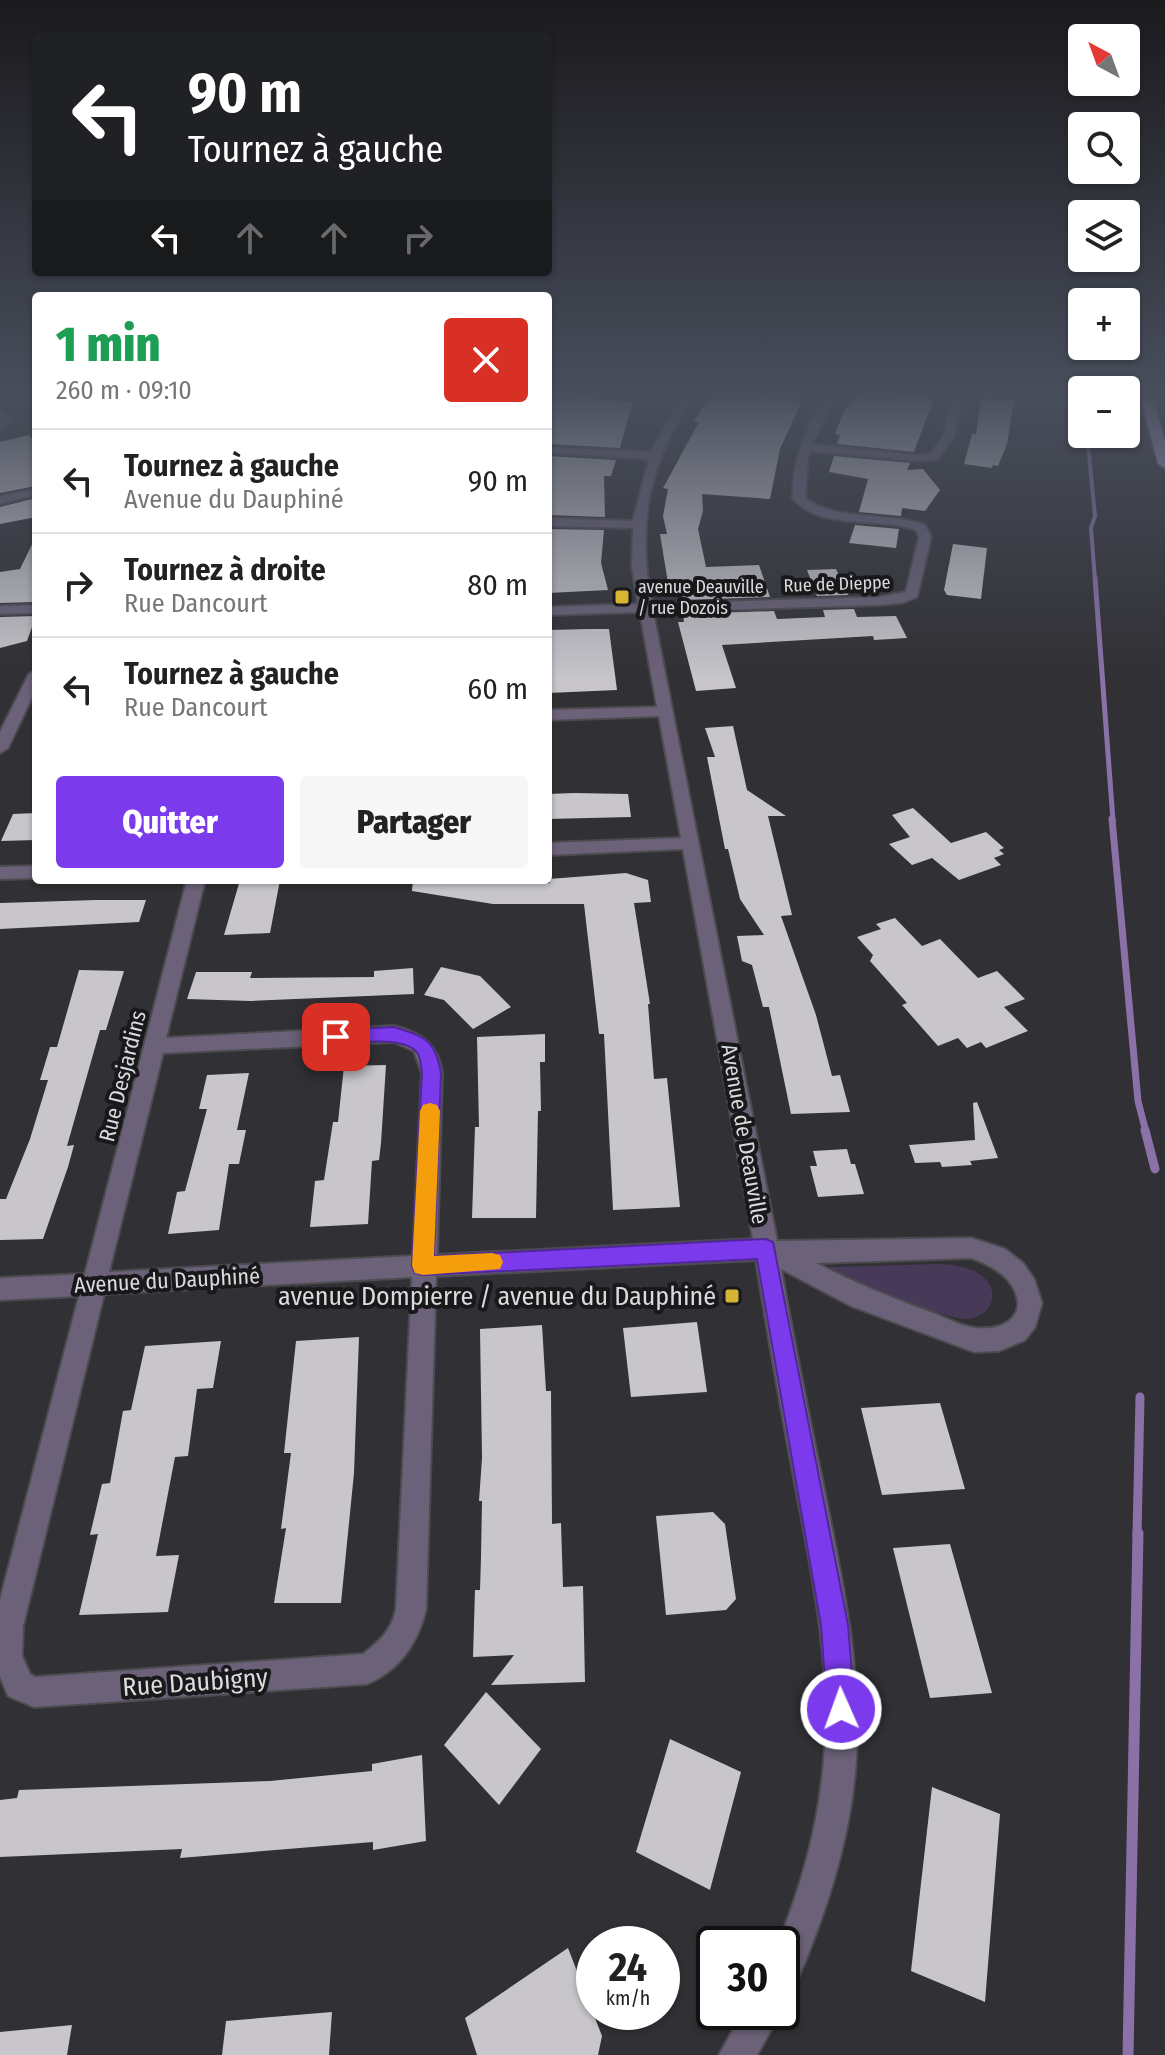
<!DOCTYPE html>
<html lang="fr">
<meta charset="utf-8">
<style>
body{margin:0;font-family:"Fira Sans Condensed",sans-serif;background:#f6f6f6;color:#222;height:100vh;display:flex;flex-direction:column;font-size:30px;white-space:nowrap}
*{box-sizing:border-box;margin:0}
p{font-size:26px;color:#767676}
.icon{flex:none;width:44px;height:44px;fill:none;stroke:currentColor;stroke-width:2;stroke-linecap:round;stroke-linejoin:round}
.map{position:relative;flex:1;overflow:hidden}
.details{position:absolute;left:32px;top:292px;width:520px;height:592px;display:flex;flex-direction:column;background:#fff;border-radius:8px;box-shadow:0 2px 6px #0004}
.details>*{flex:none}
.top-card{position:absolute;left:32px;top:32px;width:520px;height:244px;border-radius:8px;box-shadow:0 2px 6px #0004;background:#202124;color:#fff;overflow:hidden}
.needle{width:52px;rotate:319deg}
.controls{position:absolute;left:1068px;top:24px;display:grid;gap:16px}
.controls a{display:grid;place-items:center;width:72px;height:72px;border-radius:8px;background:#fff;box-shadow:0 2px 6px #0004;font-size:40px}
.speed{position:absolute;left:576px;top:1926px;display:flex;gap:16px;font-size:40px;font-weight:700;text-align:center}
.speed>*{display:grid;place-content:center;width:104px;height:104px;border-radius:50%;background:#fff;box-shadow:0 2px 6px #0004;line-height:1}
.speed small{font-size:20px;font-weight:400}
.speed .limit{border:4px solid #111;border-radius:12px;background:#fff;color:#111}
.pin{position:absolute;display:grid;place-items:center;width:68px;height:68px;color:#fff;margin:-34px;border-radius:16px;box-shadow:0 4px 12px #0006}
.me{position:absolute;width:88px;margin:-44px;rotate:358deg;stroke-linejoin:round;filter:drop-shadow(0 0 6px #0008)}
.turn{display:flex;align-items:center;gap:28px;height:168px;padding:0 24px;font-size:36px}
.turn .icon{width:104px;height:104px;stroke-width:2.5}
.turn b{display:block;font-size:56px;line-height:68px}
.lanes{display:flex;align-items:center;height:76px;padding:0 24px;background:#0003;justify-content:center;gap:40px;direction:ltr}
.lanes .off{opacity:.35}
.round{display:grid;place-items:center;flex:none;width:84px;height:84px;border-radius:8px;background:#f6f6f6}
.headline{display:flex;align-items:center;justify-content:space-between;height:136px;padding:0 24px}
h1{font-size:48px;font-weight:800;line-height:60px;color:#1e9e55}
.cta{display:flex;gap:16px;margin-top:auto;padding:16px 24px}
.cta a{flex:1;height:92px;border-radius:8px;background:#7c3aed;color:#fff;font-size:32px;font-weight:800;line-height:92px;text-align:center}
.cta a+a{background:#f6f6f6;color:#222}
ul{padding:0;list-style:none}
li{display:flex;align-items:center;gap:24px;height:104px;padding:0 24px;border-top:2px solid #e0e0e0}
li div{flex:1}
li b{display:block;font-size:30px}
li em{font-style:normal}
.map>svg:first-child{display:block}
.green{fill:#473a59}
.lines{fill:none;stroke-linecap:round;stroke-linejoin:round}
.stream-far4{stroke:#8a72a9;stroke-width:4}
.stream-far3{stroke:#8a72a9;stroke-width:5}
.stream-far2{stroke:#8a72a9;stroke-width:7}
.stream-far1{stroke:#8a72a9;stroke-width:9}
.stream{stroke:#8a72a9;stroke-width:11}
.building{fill:#c8c6cb}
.street-casing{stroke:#4c4b4f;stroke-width:4}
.highway-casing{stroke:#4c4b4f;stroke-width:4}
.street{fill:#6b6178;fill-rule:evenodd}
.highway{fill:#baa2db;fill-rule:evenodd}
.route{fill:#7c3aed;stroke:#51269a;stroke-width:2}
.slow{fill:#f59e0b}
.poi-dot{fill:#d6b534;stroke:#19181a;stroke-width:3}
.labels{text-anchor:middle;stroke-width:8;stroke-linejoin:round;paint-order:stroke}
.far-street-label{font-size:18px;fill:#dbdadd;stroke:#19181a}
.far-poi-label{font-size:18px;fill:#dbdadd;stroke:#19181a;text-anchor:start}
.street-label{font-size:22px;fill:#dbdadd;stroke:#19181a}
.near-poi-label{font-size:26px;fill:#dbdadd;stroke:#19181a;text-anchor:end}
.near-street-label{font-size:26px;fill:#dbdadd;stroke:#19181a}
</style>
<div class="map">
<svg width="1165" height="2055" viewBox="0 0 1165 2055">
<rect width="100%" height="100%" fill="#313034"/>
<!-- green -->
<path class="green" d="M940,1264C952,1265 965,1266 976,1272C1001,1286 997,1314 968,1319C953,1321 840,1281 828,1271L830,1267Z"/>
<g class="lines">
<!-- stream-far4 -->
<path class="stream-far4" d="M1079,393L1082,399
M1087,434L1095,516L1091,528L1095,580"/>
<!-- stream-far3 -->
<path class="stream-far3" d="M1095,578L1113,821"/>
<!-- stream-far2 -->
<path class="stream-far2" d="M1112,819L1138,1101L1146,1132"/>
<!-- stream-far1 -->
<path class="stream-far1" d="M1145,1130L1155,1169
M1137,1535L1140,1397"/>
<!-- stream -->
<path class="stream" d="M1128,2055L1138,1533"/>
</g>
<!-- building -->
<path class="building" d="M562,392L632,403L620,448L548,444V404Z
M713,392H806L780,449L770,499L702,494L703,511L698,529L706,567L759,565L770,597L681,600L679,583H668L660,534H667L663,516L668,489L663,488L699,422L694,421Z
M863,392L934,397L914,452L837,444L840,435L835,434L843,413L850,402Z
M981,396L1014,401L1007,444L998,466L993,465L992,468L964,464L972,434H976Z
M29,435L36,443V486L0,493V442Z
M548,456L616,460L611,476H604L605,517L548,515Z
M834,456L910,463L907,470L923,469L940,490L925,511L902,508L901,516L859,512L868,479L829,472Z
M36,498V517L0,524V507Z
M855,525L899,529L896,548L849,543Z
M548,529L604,530L601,563L608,590L548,593Z
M36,536V602L0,603V572L20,569Z
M953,544L987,548L981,599L947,595L944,590Z
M836,569L848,595L817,596L807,570Z
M854,609L857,617L896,616L907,638L874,640L873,636L722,645L736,688L696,691L678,622H684L683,614L774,611L777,619L825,617L823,610Z
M36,616L27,641L0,648V617Z
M589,629H609L617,690L548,693V630Z
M733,726L747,790L786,816H768L792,915L781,916L816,1015L832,1076L840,1075L850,1112L791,1114L769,1007H763L752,965L742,961L737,936L764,935L740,899L728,849H725L707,757H715L705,728Z
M574,793L628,794L631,817L548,819V794Z
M913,808L951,843L986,832L1004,848L999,850L1004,854L994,858L1001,865L959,880L932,858L912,865L889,844L910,837L892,815Z
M36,813V840L1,841L13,814Z
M626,873L648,880L651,902L634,903L650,1004H648L654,1079L667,1078L680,1207L613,1210L604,1034H599L584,904H493L412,891L413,880L550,883L549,879Z
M240,880H280L270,933L224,935Z
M96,900H146L139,922L0,929V903Z
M895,918L922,946L940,939L978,978L997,971L1025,999L1004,1007L1028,1031L986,1048L981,1042L967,1048L958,1038L938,1046L902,1005L907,1003L870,961L873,955L857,937L881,929L876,924Z
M441,967L480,976L511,1007L473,1029L444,1000L424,995Z
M413,968L414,994L251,1001L187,999L196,972H252L250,978L374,977V971Z
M79,970L124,971L106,1030H100L67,1146L74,1145L68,1167L43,1239L0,1240V1199H6L30,1139L48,1080H40L50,1047H57Z
M545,1034V1062H540L541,1111H538L536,1218H472L475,1127H479L477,1037Z
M386,1065L381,1143L379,1160L372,1161L368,1224L310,1227L315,1181L324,1180L333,1122H338L344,1066Z
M249,1073L237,1130H246L239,1164H229L219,1230L168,1234L177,1192L185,1191L207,1109H199L207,1075Z
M977,1102L998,1158L970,1161L972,1165L942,1167L940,1162L915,1163L909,1145L975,1140L973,1103Z
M847,1149L851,1164H855L864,1194L818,1197L810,1166H817L813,1151Z
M697,1322L707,1392L631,1397L623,1328Z
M542,1325L546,1391H551L552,1524L561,1523L563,1587L583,1586L585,1682L491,1685L514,1655L473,1657L475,1590H480L481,1557L482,1501H479L482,1458L480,1329Z
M359,1337L354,1473L341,1603H274L286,1528L281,1529L291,1453H284L296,1341Z
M221,1341L213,1388L197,1389L188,1456L175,1457L156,1556L179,1555L168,1612L79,1615L98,1534L90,1535L102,1484L110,1483L123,1411L131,1410L145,1346Z
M940,1403L965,1489L882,1495L861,1408Z
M713,1512L725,1524L736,1599L726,1610L666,1615L656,1516Z
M950,1544L992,1693L930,1698L893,1548Z
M486,1692L541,1749L499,1805L444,1745Z
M670,1739L741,1772L710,1890L636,1852Z
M422,1755L426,1841L373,1850V1842L180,1858L182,1849L0,1857V1800L17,1798L19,1790L270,1781L372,1771V1764Z
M932,1787L1000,1814L985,2002L911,1971Z
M568,1948L602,2036L598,2055H477L465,2018Z
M332,2012L329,2055H222L226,2021Z
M72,2025L67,2055H0V2032Z"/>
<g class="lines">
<!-- street casing -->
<g class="street-casing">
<path id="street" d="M15,393H26L36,401V409Z
M626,393H646L682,399L686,393H696C649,459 636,525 652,604L879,597L906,592L919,537L916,530C878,516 822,531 793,499C792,460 807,426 827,393H837L812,444L916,455L930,454L943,437L953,399L947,393H958L963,398L954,437L938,459L916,461L810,451L808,457L805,498C833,521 889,512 925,525L931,537L917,597L902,603L879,605L653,612L777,1241L971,1238L1005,1249L1023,1263L1034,1279L1042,1303L1035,1327L1025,1340L999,1351L974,1352L851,1306L781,1269C794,1341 808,1412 823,1484C842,1579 864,1675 855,1773C848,1848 824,1919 794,1988L782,1993V1944H778C804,1880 822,1812 825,1743C830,1655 811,1568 795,1483C781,1409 768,1335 756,1260L436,1276L426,1609C418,1643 400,1670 367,1684L34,1707L8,1696L0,1676V1600L79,1296L0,1300V1278L85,1274L187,880H205L166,1038L394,1026C421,1033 438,1044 442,1073L437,1255L753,1239L683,849L548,855V843L681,838L659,716L548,720V710L657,707L640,612L548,615V607L638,604L632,567L633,528L548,526V518L633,521L649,459L548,453V447L651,452L678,404ZM394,1042L414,1051L422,1073L413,1256L109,1272L163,1053ZM971,1258C985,1263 998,1269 1008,1280C1032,1310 1009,1331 977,1328C963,1327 948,1319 936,1314C894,1299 855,1283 816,1263ZM412,1277L396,1609C392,1630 379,1642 363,1654L35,1677L30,1674L22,1656L23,1626L104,1294Z
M0,410L11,421L0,429Z
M36,489V495L0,504V496Z
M36,605V613L0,614V606Z
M36,670V689L8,748L0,753V732L29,674Z
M36,866V878L0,879V867Z
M743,2012H781L757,2055H719Z"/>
</g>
<!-- highway casing -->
<g class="highway-casing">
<path id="highway" d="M1139,393H1151L1165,441V468L1158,464Z"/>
</g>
<!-- street -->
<use href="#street" class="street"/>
<!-- highway -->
<use href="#highway" class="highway"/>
</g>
<!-- sky -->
<linearGradient id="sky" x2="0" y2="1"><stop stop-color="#1b1a1d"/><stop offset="0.58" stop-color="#484e5c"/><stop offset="1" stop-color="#484e5c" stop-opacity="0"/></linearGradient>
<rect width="1165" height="680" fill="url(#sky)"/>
<!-- route -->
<path class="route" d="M394,1027C425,1037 435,1039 441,1073L434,1256L766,1239L773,1242L848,1625L855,1709L851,1719L841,1723L831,1719L827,1709L821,1625L757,1259L423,1275L415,1273L412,1266L422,1073C421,1067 421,1059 418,1054C407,1035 355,1043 336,1044L326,1037L336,1030Z"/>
<!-- slow -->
<path class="slow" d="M430,1103L437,1105L440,1111L434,1256L492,1253L500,1255L503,1262L500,1269L423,1275L415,1273L412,1266L420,1111L423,1105Z"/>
<!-- markers -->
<g class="poi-dot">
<rect x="614" y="589" width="16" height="16" rx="4"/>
<rect x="724" y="1288" width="16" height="16" rx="4"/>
</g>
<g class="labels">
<!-- far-street labels -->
<g class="far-street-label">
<text transform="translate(837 584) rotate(-2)" y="6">Rue de Dieppe</text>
</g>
<!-- far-poi labels -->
<g class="far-poi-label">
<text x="638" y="593">avenue Deauville<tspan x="638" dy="21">/ rue Dozois</tspan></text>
</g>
<!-- street labels -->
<g class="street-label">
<text transform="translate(122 1076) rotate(-76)" y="8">Rue Desjardins</text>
<text transform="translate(745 1134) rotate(80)" y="8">Avenue de Deauville</text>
<text transform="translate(167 1280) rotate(-3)" y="8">Avenue du Dauphiné</text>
</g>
<!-- near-poi labels -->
<g class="near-poi-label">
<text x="716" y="1305">avenue Dompierre / avenue du Dauphiné</text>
</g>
<!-- near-street labels -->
<g class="near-street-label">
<text transform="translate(195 1682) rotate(-4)" y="9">Rue Daubigny</text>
</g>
</g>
</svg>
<div class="controls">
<a><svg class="needle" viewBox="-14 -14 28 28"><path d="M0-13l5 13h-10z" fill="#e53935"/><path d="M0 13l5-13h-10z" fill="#767676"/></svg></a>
<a><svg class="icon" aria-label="search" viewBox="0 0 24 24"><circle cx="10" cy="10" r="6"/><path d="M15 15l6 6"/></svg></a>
<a><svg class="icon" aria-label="layers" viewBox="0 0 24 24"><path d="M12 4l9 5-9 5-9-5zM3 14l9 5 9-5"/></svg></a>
<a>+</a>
<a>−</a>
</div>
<div class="speed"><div>24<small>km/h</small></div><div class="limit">30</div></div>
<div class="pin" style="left:336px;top:1037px;background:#d93025"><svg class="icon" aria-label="arrive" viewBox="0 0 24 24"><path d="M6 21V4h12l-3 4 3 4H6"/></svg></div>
<svg class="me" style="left:841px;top:1709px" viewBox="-20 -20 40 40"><circle r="17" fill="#7c3aed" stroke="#fff" stroke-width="3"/><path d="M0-11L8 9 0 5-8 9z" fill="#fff"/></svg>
<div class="top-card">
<div class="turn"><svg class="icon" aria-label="left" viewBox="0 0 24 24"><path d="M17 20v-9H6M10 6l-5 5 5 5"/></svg><div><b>90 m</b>Tournez à gauche</div></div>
<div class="lanes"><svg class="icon" aria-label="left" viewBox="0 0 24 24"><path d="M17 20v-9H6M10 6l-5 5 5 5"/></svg><svg class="icon off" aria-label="ahead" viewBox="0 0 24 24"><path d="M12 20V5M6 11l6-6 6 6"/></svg><svg class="icon off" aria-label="ahead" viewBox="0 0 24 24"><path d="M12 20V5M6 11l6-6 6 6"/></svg><svg class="icon off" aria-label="right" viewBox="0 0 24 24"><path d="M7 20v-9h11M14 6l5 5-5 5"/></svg></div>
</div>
<section class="details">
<div class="headline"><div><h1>1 min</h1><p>260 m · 09:10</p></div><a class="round" style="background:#d93025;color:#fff"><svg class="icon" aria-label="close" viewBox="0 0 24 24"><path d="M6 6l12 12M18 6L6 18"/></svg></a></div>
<ul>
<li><svg class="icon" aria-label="left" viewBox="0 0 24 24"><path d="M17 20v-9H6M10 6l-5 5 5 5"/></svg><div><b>Tournez à gauche</b><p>Avenue du Dauphiné</p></div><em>90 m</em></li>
<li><svg class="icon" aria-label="right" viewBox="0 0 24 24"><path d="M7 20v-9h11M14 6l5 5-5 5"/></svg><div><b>Tournez à droite</b><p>Rue Dancourt</p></div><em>80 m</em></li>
<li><svg class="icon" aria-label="left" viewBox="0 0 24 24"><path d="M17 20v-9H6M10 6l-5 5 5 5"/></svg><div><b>Tournez à gauche</b><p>Rue Dancourt</p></div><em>60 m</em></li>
</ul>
<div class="cta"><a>Quitter</a><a>Partager</a></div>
</section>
</div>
